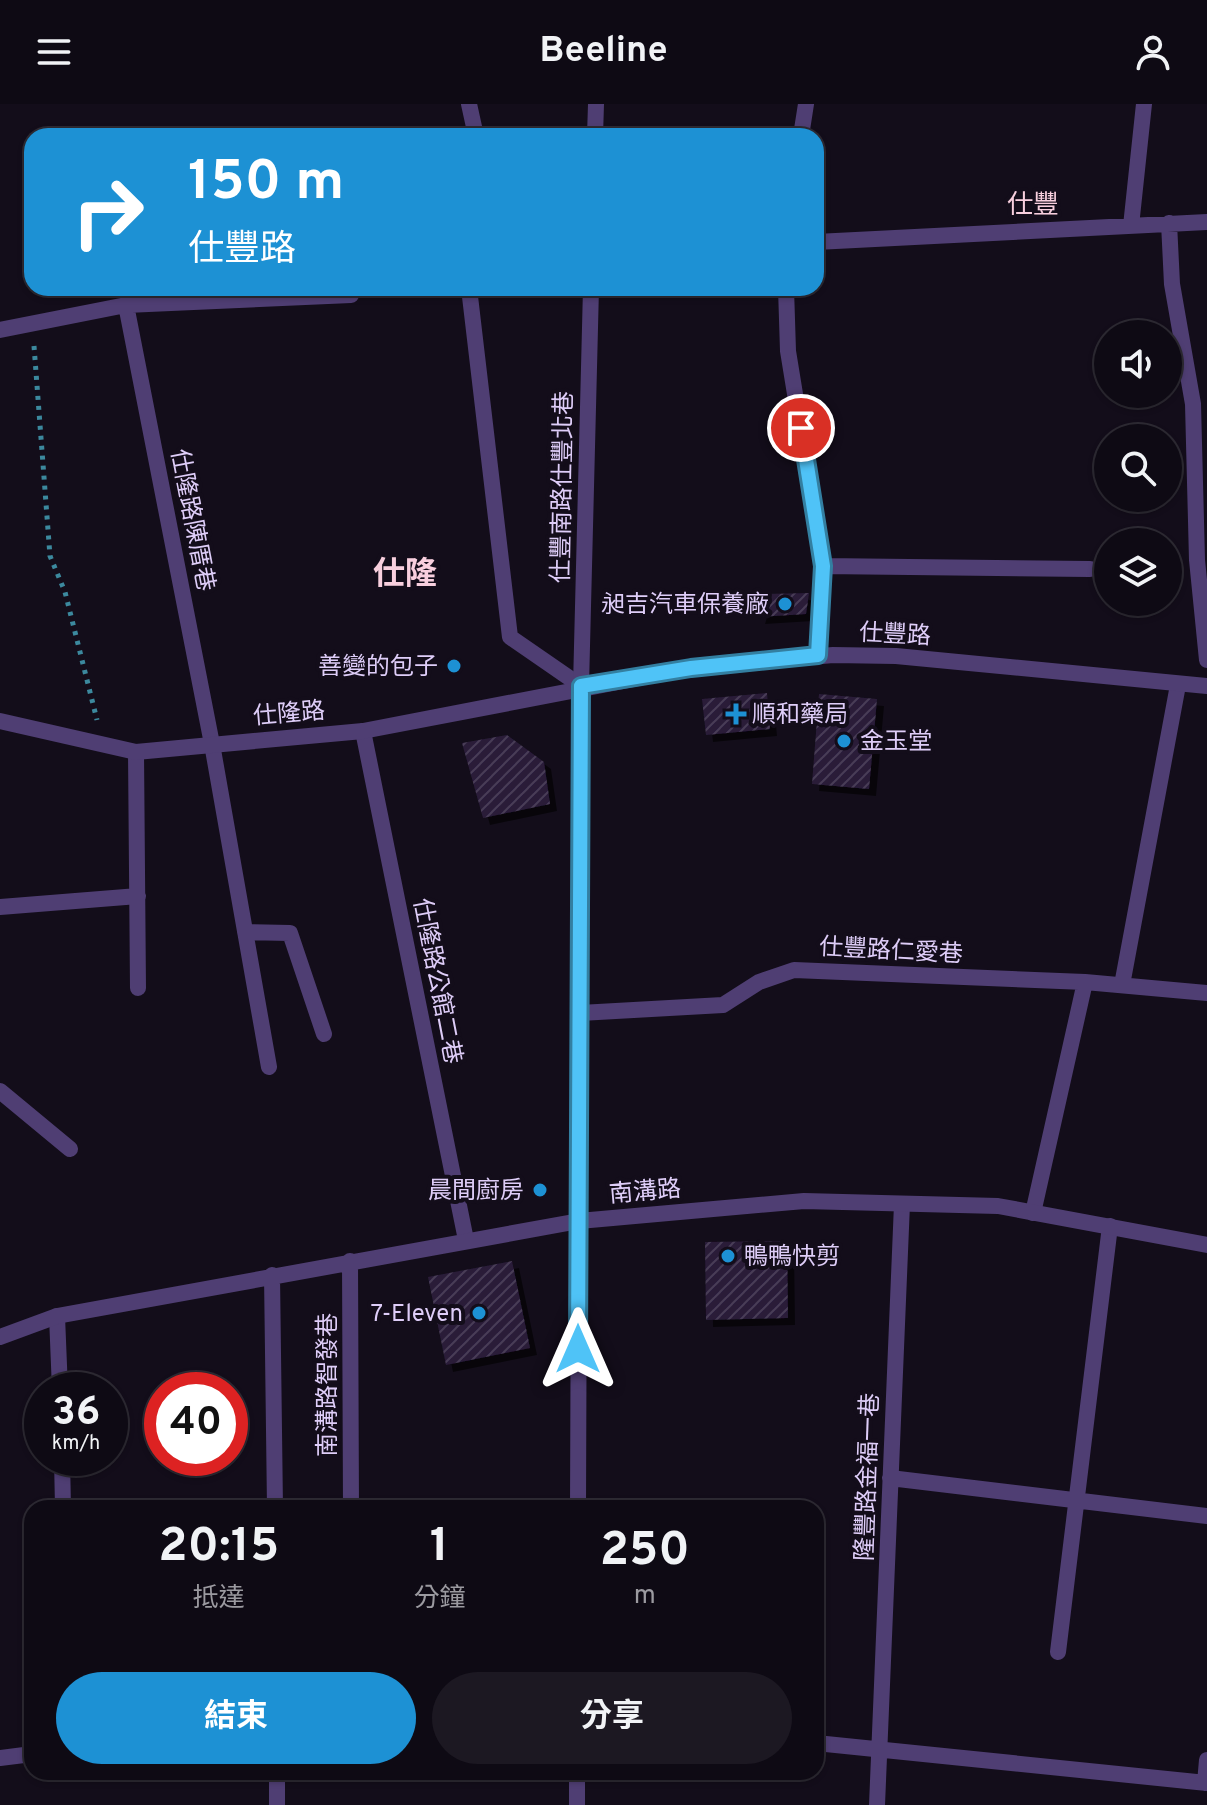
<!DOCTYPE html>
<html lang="zh-TW">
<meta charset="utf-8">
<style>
body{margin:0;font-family:Overpass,"Noto Sans TC",sans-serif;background:#1c1822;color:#f1f3f6;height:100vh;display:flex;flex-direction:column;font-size:30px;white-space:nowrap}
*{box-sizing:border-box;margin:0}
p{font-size:26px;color:#9b9aa0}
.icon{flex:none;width:44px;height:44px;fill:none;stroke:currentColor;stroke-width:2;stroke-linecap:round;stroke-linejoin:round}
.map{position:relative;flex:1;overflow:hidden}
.panel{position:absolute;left:24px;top:1396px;width:800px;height:280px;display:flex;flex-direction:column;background:#0e0a14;border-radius:24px;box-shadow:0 2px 6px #0004,0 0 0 2px #2e2b34}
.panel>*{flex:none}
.top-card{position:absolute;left:24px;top:24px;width:800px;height:168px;border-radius:24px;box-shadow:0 2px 6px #0004,0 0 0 2px #2e2b34;background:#1d91d4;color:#fff;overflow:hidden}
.tools{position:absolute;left:1094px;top:216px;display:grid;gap:16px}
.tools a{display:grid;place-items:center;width:88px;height:88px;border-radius:50%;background:#0e0a14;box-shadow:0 2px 6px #0004,0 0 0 2px #2e2b34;font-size:40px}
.speed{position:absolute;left:24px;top:1268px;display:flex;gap:16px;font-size:40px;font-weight:700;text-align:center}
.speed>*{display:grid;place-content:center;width:104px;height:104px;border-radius:50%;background:#0e0a14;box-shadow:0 2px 6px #0004,0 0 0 2px #2e2b34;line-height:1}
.speed small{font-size:20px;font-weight:400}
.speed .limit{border:12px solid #d22;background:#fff;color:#111}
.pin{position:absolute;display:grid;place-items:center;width:68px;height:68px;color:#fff;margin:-34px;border:4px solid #fff;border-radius:50%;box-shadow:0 2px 8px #0007}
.me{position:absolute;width:88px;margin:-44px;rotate:0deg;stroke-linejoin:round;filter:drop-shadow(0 0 6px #0008)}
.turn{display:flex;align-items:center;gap:28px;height:168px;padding:0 32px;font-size:36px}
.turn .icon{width:104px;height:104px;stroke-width:2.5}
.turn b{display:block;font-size:56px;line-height:68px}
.eta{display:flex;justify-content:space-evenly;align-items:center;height:136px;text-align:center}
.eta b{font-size:48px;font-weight:700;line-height:56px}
.primary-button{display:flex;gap:16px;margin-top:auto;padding:16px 32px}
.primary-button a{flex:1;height:92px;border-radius:48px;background:#1d91d4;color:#fff;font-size:32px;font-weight:700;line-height:92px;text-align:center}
.primary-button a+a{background:#1c1822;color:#f1f3f6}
header{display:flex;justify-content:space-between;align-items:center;height:104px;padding:0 32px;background:#0e0a14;font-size:36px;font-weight:700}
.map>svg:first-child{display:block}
.building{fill:url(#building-hatch);filter:url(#shadow)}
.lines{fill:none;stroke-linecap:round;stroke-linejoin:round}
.path{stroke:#3c899e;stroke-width:5;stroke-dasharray:4 6;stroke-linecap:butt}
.service{stroke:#4f3e73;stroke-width:16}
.minor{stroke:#4f3e73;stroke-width:16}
.tertiary{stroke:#4f3e73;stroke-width:16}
.route-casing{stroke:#337fa1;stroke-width:20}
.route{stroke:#4fc3f7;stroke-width:14}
.poi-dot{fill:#1d91d4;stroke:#130d1a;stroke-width:3}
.labels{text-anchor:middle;stroke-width:8;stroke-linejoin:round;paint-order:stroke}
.street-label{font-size:24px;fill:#decdf8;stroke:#130d1a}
.poi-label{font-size:24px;fill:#decdf8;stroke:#130d1a;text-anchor:end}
.neighbourhood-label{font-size:26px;fill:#f8cfde;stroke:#130d1a}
.district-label{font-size:32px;font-weight:bold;fill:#f8cfde;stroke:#130d1a}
</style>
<header><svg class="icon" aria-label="menu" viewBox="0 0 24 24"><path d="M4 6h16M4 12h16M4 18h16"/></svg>Beeline<svg class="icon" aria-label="person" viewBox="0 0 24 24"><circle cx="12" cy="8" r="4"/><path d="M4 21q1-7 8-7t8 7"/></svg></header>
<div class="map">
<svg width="1207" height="1701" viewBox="0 0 1207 1701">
<defs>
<pattern id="building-hatch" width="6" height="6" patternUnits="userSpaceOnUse" patternTransform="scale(2)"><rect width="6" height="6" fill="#291c39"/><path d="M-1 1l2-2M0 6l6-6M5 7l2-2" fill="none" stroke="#483c56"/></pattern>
<filter id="shadow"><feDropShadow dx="7" dy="7" stdDeviation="0" flood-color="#0009"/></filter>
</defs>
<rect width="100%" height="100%" fill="#130d1a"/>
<!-- building -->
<path class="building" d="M809,489L806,510L758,513L765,490Z
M767,589L770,625L706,631L702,595Z
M819,590L877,595L869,685L812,680Z
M507,631L544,658L550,700L483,714L462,639Z
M787,1137L788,1214L706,1216L705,1138Z
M512,1157L530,1244L446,1261L428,1173Z"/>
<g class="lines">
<!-- path -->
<path class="path" d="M34,242L50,452L65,488L97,616"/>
<!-- service -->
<path class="service" d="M469,0L476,32
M801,32L806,0
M1169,119L1172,180L1193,300L1197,456L1207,556
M1131,122L1144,0
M816,138L1207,118
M469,184L510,533L581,582
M786,184L788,247L823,462L818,551
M126,201L212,640L269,963
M0,226L126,201L351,191
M823,462L1090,465
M363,627L466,1136
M136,648L138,884
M0,803L138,792
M245,828L290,829L324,930
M1122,881L1178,581
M580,909L723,901L759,878L794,866L1085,878L1207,889
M0,987L70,1045
M1033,1109L1085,878
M57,1212L60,1286
M62,1354L63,1404
M890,1374L1207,1412
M1058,1548L1110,1122
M816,1639L1207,1679
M0,1654L32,1650
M1205,1679L1207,1656
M877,1701L902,1100"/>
<!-- minor -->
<path class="minor" d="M595,32L596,0
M581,582L591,184
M350,1157L351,1404
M272,1171L275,1404
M0,1233L57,1212L579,1117L804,1097L998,1102L1207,1141
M277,1668V1701"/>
<!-- tertiary -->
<path class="tertiary" d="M0,617L136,648L363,627L691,564L833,551L896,552L1207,582
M578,1404L581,582
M577,1701V1668"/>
</g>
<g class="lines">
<!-- route casing -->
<g class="route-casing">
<path id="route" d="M578,1245L581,582L691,564L818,551L823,462L801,324"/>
</g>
<!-- route -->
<use href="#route" class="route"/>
</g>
<!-- markers -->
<g class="poi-dot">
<circle cx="785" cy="500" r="8"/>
<circle cx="454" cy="562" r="8"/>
<path d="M732 598h8v8h8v8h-8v8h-8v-8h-8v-8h8z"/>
<circle cx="844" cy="637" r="8"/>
<circle cx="540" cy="1086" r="8"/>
<circle cx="728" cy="1152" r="8"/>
<circle cx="479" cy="1209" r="8"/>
</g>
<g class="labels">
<!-- street labels -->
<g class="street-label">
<text transform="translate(562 383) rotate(-89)" y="8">仕豐南路仕豐北巷</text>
<text transform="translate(193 416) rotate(79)" y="8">仕隆路陳厝巷</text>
<text transform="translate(895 530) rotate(3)" y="8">仕豐路</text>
<text transform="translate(289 609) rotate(-5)" y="8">仕隆路</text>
<text transform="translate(891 846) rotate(3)" y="8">仕豐路仁愛巷</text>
<text transform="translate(438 877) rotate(79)" y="8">仕隆路公館二巷</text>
<text transform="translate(645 1087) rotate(-5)" y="8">南溝路</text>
<text transform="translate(327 1281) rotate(-90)" y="8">南溝路智發巷</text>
<text transform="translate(867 1373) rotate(-88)" y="8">隆豐路金福一巷</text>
</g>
<!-- poi labels -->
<g class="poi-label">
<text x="769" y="508">昶吉汽車保養廠</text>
<text x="438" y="570">善變的包子</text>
<text x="752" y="618" text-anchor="start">順和藥局</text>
<text x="860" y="645" text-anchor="start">金玉堂</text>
<text x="524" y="1094">晨間廚房</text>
<text x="744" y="1160" text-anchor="start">鴨鴨快剪</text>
<text x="463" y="1217">7-Eleven</text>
</g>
<!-- neighbourhood labels -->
<g class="neighbourhood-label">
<text x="1033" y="109">仕豐</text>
</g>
<!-- district labels -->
<g class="district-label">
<text x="405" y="480">仕隆</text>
</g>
</g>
</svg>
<div class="tools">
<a><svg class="icon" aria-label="sound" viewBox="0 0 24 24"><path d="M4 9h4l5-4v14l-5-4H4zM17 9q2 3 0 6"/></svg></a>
<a><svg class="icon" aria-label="search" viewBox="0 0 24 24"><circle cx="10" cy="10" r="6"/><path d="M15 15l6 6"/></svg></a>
<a><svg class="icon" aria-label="layers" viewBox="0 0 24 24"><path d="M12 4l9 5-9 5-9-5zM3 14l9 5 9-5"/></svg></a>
</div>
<div class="speed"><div>36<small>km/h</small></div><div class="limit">40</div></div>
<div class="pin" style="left:801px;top:324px;background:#d93025"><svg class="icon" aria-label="arrive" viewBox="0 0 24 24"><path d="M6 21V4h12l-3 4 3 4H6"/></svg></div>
<svg class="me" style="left:578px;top:1245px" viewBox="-20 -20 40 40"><path d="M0-17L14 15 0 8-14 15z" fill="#4fc3f7" stroke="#fff" stroke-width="4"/></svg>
<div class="top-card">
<div class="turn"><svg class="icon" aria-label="right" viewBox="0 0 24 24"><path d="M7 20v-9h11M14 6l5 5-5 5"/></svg><div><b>150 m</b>仕豐路</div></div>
</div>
<section class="panel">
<div class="eta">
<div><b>20:15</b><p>抵達</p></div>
<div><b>1</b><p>分鐘</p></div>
<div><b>250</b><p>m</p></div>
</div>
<div class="primary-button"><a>結束</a><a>分享</a></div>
</section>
</div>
